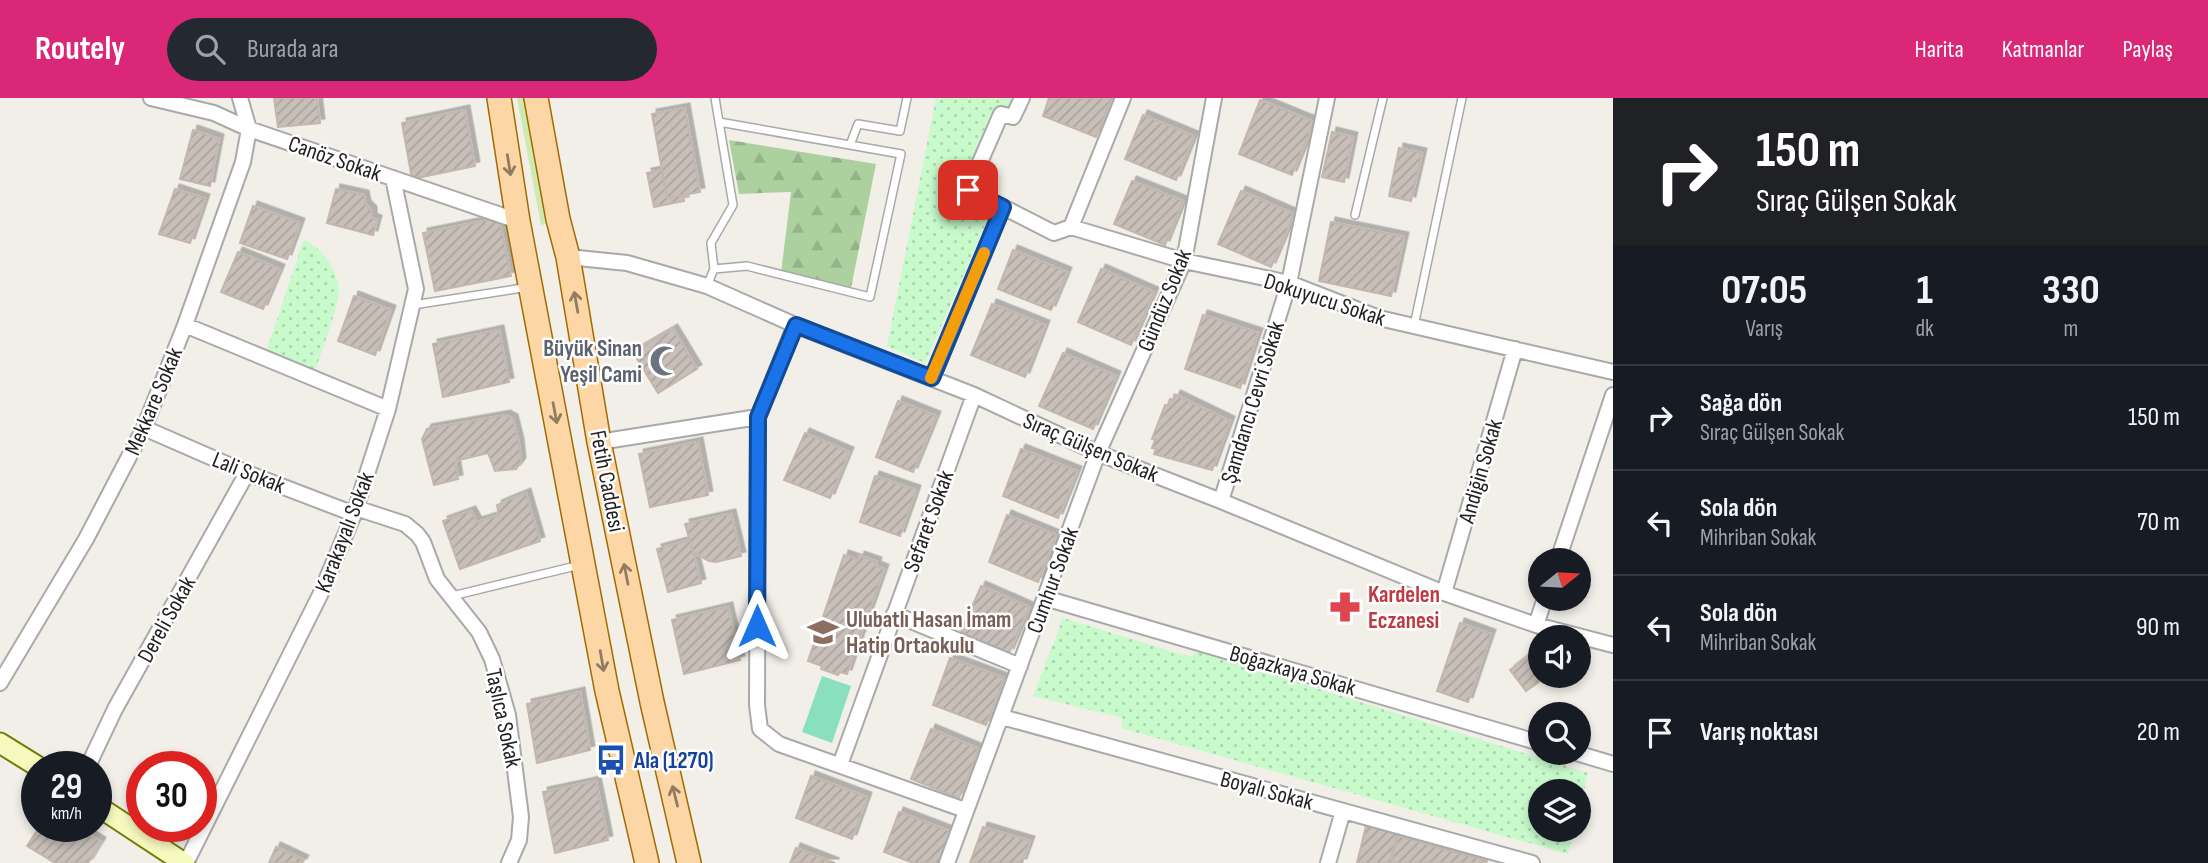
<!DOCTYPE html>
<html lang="tr">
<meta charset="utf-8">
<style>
body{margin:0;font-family:"Sofia Sans Condensed",sans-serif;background:#242831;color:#f1f3f6;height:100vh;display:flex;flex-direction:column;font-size:26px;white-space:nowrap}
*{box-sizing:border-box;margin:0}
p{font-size:23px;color:#9ea1a6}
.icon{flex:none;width:38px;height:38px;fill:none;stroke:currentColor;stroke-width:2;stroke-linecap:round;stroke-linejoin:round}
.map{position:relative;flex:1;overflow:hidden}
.drawer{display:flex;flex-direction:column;background:#171b24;width:595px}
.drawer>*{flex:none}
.banner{background:#202124;color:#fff;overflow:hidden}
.needle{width:46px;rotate:72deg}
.tools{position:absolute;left:1528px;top:450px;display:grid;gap:14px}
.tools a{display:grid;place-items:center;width:63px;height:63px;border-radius:50%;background:#171b24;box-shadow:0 4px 10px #0003;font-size:35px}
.speed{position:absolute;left:21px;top:653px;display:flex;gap:14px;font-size:35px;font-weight:700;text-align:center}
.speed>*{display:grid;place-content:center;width:91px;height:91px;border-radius:50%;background:#171b24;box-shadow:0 4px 10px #0003;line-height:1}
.speed small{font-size:18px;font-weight:400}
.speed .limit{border:10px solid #d22;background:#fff;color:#111}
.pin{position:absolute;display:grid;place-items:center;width:60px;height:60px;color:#fff;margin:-30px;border-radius:14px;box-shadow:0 4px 10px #0006}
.me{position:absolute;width:77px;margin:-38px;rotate:0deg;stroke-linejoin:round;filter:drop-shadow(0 0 5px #0008)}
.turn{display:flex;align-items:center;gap:24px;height:147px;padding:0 28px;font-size:32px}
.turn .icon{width:91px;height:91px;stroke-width:2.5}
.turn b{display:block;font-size:49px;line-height:60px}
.eta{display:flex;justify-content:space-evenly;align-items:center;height:119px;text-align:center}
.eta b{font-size:42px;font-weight:700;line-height:49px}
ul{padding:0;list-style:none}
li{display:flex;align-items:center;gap:21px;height:105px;padding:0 28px;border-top:2px solid #363941}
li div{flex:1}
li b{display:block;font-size:26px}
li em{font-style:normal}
header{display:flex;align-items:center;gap:42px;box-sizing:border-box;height:98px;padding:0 35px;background:#db2777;color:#fff}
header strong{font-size:33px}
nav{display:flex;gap:38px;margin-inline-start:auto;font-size:24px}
.search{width:490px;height:63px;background:#242831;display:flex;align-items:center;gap:18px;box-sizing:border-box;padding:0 24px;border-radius:38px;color:#9ea1a6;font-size:26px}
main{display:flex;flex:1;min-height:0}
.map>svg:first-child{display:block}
.grass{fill:#cdebb0}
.forest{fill:url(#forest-firs)}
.park{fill:url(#park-dots)}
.pitch{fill:#88e0be}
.building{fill:url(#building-hatch);stroke:#c4b6ab;stroke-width:2;filter:url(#shadow)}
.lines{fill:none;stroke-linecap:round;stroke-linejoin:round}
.lane-casing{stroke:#a9a9a9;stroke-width:10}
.street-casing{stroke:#a9a9a9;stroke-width:18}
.secondary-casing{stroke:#707d05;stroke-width:23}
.primary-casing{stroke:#a06b00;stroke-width:26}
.lane{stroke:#fff;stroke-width:7}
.street{stroke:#fff;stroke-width:14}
.secondary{stroke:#f7fabf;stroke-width:19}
.primary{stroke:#fcd6a4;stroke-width:23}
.oneway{stroke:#8f7c63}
.route-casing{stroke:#114b97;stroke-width:18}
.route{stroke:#1a73e8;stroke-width:12}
.slow{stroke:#f59e0b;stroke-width:12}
.labels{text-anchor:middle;stroke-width:5;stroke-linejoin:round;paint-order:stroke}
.street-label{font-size:23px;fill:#222;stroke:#fff}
.worship-label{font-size:23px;font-weight:bold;fill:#5b616d;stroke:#fff;text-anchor:end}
.health-label{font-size:23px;font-weight:bold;fill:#be3a42;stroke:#fff;text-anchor:start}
.education-label{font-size:23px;font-weight:bold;fill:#785e54;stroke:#fff;text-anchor:start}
.transit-label{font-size:23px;font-weight:bold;fill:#164399;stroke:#fff;text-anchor:start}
</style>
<header>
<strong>Routely</strong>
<div class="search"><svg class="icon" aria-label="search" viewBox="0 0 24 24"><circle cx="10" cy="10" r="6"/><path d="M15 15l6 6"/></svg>Burada ara</div>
<nav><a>Harita</a><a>Katmanlar</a><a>Paylaş</a></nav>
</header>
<main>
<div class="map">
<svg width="1613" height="765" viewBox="0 0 1613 765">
<defs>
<pattern id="forest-firs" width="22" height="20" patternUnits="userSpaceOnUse" patternTransform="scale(1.75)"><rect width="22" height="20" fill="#add19e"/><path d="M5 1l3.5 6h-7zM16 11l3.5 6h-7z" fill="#95b388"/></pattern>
<pattern id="park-dots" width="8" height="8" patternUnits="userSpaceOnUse" patternTransform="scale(1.75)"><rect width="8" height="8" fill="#c8facc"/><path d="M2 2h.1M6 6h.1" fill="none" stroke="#acd6af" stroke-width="1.8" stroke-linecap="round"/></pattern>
<pattern id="building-hatch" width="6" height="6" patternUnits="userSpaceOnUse" patternTransform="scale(1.75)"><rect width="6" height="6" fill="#c7bfb8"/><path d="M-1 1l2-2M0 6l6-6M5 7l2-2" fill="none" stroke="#aba49e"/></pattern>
<filter id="shadow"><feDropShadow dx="4.5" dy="-4.5" stdDeviation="0" flood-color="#0004"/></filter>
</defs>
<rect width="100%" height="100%" fill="#f2efe9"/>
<!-- grass -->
<path class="grass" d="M517,0H526L548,125L541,127Z"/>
<!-- forest -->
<path class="forest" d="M729,42L876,66L851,190L781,175L791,94L739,96Z"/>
<!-- park -->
<path class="park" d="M936,0H1018L1013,11L989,19L960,96L993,109L925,265L887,248Z
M304,141C321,151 335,167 339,189C341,202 320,258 315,274L265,257Z
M1063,520L1191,559L1197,553L1588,675L1579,714L1578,693H1540V732H1574L1568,756L1121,630L1123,620L1033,598Z"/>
<!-- pitch -->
<path class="pitch" d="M822,578L851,588L832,645L802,634Z"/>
<!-- building -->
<path class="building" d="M274,0H317L320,25L278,29Z
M1049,0H1112L1096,39L1043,18Z
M1260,2L1314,24L1292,77L1239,56Z
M685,10L700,94L667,100L652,16Z
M465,12L475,68L412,81L402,25Z
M1143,17L1194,38L1176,82L1125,61Z
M193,32L219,41L210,88L180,81Z
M1332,34L1353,39L1344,84L1322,79Z
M1399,50L1422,55L1411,103L1389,98Z
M662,72L667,100L683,97L684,103L654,109L647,75Z
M1132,83L1183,103L1165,147L1114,126Z
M175,91L205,101L190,145L159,136Z
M336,91L364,97L366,107L372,113V120L377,122L373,137L327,125Z
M1241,93L1294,116L1271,169L1218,146Z
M253,108L300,125L287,161L240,145Z
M499,120L511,178L435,193L423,135Z
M1331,124L1404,139L1391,198L1319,183Z
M1013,152L1067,174L1051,212L998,191Z
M238,154L280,171L263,211L221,194Z
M1101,171L1154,194L1131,247L1078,224Z
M354,198L391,212L375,257L338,243Z
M992,206L1045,227L1025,279L971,257Z
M1203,217L1258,235L1240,290L1185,271Z
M673,231L697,271L658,295L633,254Z
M499,232L509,284L443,299L433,246Z
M1063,255L1116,278L1093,331L1039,308Z
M1176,297L1230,323L1212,372L1154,356L1156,351L1152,350L1155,342L1152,341L1165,307L1168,308L1170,301L1174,302Z
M898,303L936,318L913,374L876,359Z
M506,317L513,321L519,345L521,364L516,371L495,373L488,355L455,363L458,381L434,387L422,341L427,331Z
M805,335L849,354L830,400L784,382Z
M698,344L708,397L650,409L639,356Z
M1021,351L1077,373L1058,420L1003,398Z
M875,378L916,392L900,438L860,424Z
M526,395L540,443L460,471L443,423L471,413L477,424L499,417L497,407Z
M731,416L741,458L716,464L709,463L693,454L685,426Z
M1007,417L1056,437L1038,484L989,464Z
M690,442L701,485L668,494L657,451Z
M844,457L859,462L860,458L877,464L876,468L884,471L847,576L840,574L838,577L821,571L822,568L808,563Z
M981,488L1029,509L1009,555L961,534Z
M728,509L740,562L684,576L672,522Z
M1460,525L1491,536L1468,604L1437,593Z
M1536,552L1540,557V578H1547L1526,593L1510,572Z
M950,560L1004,580L986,627L933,607Z
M580,594L590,652L537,665L527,606Z
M931,631L979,651L959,700L911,681Z
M811,678L867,699L852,741L796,720Z
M596,683L608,742L555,755L543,694Z
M899,714L952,734L940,765H913L884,754Z
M1367,724L1398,732L1390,765H1357Z
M40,728H76L101,744L88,765H55L27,748Z
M983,729L1030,743L1022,765H970Z
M1398,738L1487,763L1486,765H1391Z
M276,749L304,762L302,765H269Z
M796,750L835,765H790Z"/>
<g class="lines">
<!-- lane casing -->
<g class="lane-casing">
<path id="lane" d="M850,47L858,26L900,33L907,0
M1355,117L1383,0
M714,171L747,168L870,199L901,56L719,24
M707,188L714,171L711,145L733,107L715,0
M413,207L529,189
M1414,228L1462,0
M452,498L580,467"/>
</g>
<!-- street casing -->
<g class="street-casing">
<path id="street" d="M151,0L214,15L249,31L518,123
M1003,109L1054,135L1071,129L1184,163L1289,185L1379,220L1613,274
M1071,129L1123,0
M568,159L627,165L707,188L795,227L974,297L1098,355L1221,403L1444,495L1536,527L1613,547
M185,227L388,311
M795,227L758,319L757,607L760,631L779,646L965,712
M932,280L1003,109L968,92L1001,16L1013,19L1022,0
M144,330L247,375L354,416
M599,344L758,319
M1221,403L1289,185L1327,0
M356,410L405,426L417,436L423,444L437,481L479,534L492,561L508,617L521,719L519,742L509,765
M1558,462L1613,297
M1444,495L1515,251
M1045,500L1540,645
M894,516L1020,568
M1536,527L1545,500
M0,585L86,441L144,330L185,227L243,64L249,31L240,0
M1002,619L1532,765
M1573,654L1613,666
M840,667L974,297
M88,668L115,611L247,375
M186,765L320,497L354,416L388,311L416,191L393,80
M947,765L1098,355L1184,163L1214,0
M1328,765L1343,713"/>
</g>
<!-- secondary casing -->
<g class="secondary-casing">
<path id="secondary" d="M0,645L37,668
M96,707L184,765"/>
</g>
<!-- primary casing -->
<g class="primary-casing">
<path id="primary" d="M499,0L518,123L607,593L647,765
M536,0L558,121L568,159L599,344L652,604L689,765"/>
</g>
<!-- lane -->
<use href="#lane" class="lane"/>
<!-- street -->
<use href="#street" class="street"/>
<!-- secondary -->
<use href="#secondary" class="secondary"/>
<!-- primary -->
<use href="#primary" class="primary"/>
</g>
<!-- one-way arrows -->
<defs><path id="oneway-shaft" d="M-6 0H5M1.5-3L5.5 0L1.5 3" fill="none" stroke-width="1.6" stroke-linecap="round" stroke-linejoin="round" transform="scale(1.75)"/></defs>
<g class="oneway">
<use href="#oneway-shaft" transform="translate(509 67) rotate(81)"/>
<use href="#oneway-shaft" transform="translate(576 204) rotate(-100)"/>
<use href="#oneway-shaft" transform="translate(555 315) rotate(79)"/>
<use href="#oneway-shaft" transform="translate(626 476) rotate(-101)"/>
<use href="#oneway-shaft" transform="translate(602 563) rotate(80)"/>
<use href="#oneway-shaft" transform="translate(675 698) rotate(-104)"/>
</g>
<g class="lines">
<!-- route casing -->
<g class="route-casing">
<path id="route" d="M757,528L758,319L796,227L932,280L1003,109L968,92"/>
</g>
<!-- route -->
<use href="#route" class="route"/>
<!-- slow -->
<path class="slow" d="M931,280L984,155"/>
</g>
<!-- icons -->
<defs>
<g id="mosque-bare" transform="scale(2.415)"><path d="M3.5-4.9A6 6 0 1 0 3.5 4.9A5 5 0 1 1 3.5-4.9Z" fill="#6b7280" stroke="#fff" stroke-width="2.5" paint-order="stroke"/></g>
<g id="pharmacy-bare" transform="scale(2.415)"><path d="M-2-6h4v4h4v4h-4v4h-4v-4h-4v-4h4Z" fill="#e0444e" stroke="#fff" stroke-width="2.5" paint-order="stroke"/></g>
<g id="school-bare" transform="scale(2.415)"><path d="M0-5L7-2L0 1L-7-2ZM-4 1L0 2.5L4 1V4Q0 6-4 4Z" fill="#8d6e63" stroke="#fff" stroke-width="2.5" paint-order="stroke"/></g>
<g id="bus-bare" transform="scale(2.415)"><path d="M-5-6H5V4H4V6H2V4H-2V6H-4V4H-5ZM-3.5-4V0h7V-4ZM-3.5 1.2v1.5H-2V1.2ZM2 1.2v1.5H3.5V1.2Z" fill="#1a4fb4" stroke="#fff" stroke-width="2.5" paint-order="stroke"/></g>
</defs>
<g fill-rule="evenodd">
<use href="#mosque-bare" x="665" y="263"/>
<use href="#pharmacy-bare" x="1345" y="509"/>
<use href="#school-bare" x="823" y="534"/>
<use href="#bus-bare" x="611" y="662"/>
</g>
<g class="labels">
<!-- street labels -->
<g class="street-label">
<text transform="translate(335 60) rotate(19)" y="8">Canöz Sokak</text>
<text transform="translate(1325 201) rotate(18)" y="8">Dokuyucu Sokak</text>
<text transform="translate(1164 202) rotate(-68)" y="8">Gündüz Sokak</text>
<text transform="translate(153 303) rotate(-67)" y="8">Mekkare Sokak</text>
<text transform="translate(1252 304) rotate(-73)" y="8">Şamdancı Cevri Sokak</text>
<text transform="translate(1091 349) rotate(23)" y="8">Sıraç Gülşen Sokak</text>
<text transform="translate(1480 373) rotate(-74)" y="8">Andiğin Sokak</text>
<text transform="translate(249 374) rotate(22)" y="8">Lali Sokak</text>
<text transform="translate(608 383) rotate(79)" y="8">Fetih Caddesi</text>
<text transform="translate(928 423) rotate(-70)" y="8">Sefaret Sokak</text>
<text transform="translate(344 434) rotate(-69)" y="8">Karakayalı Sokak</text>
<text transform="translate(1052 482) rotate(-70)" y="8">Cumhur Sokak</text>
<text transform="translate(166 521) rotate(-61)" y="8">Dereli Sokak</text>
<text transform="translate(1293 572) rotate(16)" y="8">Boğazkaya Sokak</text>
<text transform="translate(504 620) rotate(78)" y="8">Taşlıca Sokak</text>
<text transform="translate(1267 692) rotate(15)" y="8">Boyalı Sokak</text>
</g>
<!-- worship labels -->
<g class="worship-label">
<text x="642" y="258">Büyük Sinan<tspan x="642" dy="26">Yeşil Cami</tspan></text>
</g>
<!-- health labels -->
<g class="health-label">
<text x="1368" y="504">Kardelen<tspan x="1368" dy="26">Eczanesi</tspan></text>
</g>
<!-- education labels -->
<g class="education-label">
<text x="846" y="529">Ulubatlı Hasan İmam<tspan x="846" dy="26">Hatip Ortaokulu</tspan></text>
</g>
<!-- transit labels -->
<g class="transit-label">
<text x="634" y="670">Ala (1270)</text>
</g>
</g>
</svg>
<div class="tools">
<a><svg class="needle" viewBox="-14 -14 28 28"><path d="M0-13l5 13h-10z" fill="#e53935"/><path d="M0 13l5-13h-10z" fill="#9ea1a6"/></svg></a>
<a><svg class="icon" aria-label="sound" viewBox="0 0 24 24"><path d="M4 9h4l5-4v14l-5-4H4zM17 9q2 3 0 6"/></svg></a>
<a><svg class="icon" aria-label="search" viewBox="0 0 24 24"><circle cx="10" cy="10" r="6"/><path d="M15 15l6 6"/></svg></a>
<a><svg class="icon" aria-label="layers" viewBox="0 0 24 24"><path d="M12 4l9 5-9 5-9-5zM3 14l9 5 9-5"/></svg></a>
</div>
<div class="speed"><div>29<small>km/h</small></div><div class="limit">30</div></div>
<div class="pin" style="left:968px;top:92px;background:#d93025"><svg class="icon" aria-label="arrive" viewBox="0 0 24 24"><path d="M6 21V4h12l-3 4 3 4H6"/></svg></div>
<svg class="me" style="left:757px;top:528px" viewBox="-20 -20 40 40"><path d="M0-17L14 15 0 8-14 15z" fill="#1a73e8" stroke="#fff" stroke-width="4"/></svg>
</div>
<section class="drawer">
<div class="banner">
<div class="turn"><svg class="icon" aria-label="right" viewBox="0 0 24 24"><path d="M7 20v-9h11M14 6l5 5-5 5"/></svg><div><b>150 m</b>Sıraç Gülşen Sokak</div></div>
</div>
<div class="eta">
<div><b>07:05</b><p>Varış</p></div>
<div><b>1</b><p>dk</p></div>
<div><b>330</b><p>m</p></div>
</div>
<ul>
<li><svg class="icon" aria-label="right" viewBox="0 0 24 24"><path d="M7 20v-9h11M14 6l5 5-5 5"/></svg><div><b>Sağa dön</b><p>Sıraç Gülşen Sokak</p></div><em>150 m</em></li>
<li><svg class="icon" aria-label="left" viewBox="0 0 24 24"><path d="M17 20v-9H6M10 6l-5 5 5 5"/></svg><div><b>Sola dön</b><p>Mihriban Sokak</p></div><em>70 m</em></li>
<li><svg class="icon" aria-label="left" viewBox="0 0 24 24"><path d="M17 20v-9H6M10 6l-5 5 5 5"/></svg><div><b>Sola dön</b><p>Mihriban Sokak</p></div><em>90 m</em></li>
<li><svg class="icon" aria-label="arrive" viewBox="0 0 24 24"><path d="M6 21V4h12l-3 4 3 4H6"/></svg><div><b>Varış noktası</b></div><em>20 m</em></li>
</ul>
</section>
</main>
